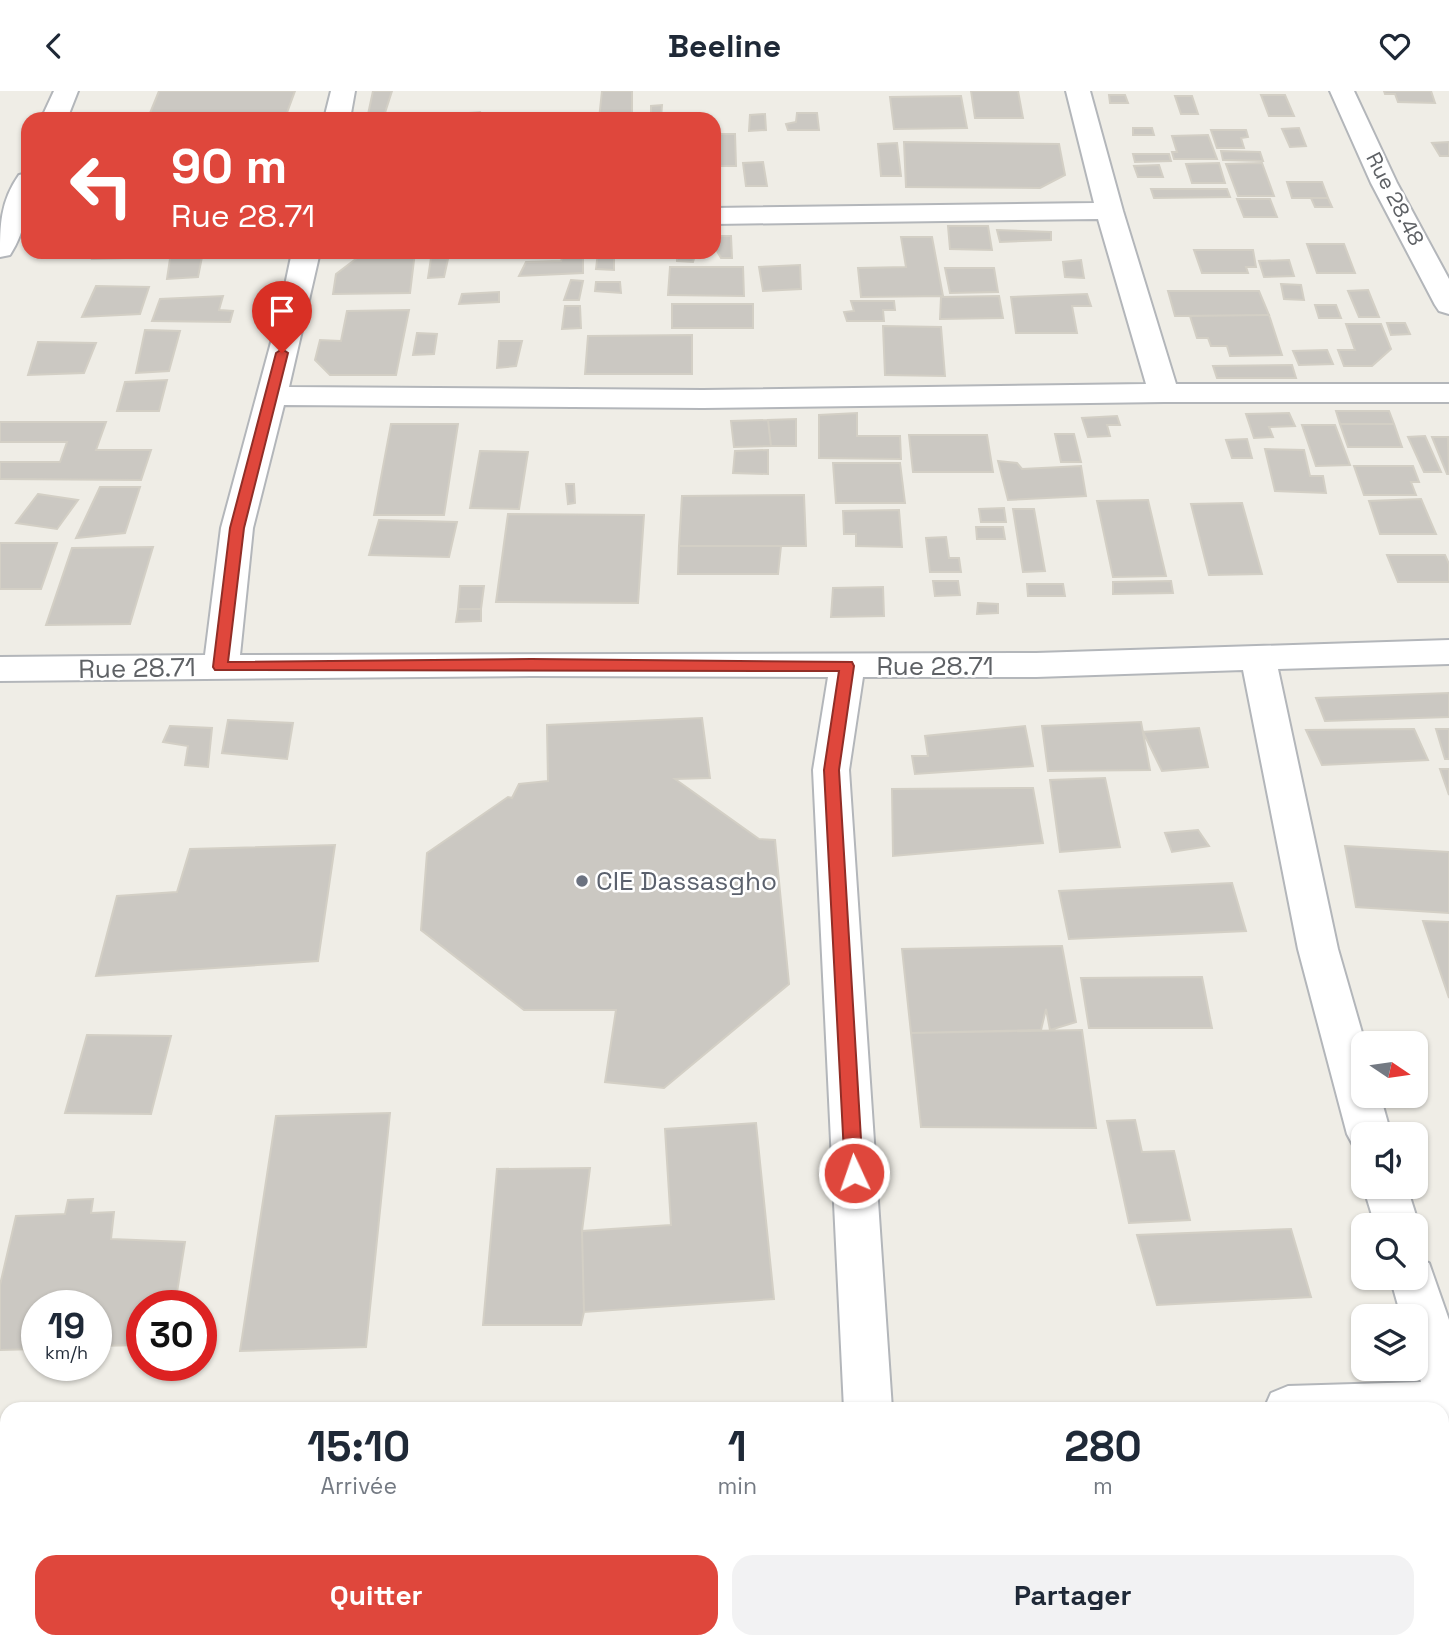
<!DOCTYPE html>
<html lang="fr">
<meta charset="utf-8">
<style>
body{margin:0;font-family:"Space Grotesk",sans-serif;background:#f2f2f3;color:#1f2937;height:100vh;display:flex;flex-direction:column;font-size:26px;white-space:nowrap}
*{box-sizing:border-box;margin:0}
p{font-size:23px;color:#747a83}
.icon{flex:none;width:38px;height:38px;fill:none;stroke:currentColor;stroke-width:2;stroke-linecap:round;stroke-linejoin:round}
.map{position:relative;flex:1;overflow:hidden}
.drawer{position:absolute;left:0px;top:1311px;width:1449px;height:247px;display:flex;flex-direction:column;background:#fff;border-radius:21px 21px 0 0;box-shadow:0 2px 5px #0004}
.drawer>*{flex:none}
.hud{position:absolute;left:21px;top:21px;width:700px;height:147px;border-radius:21px;box-shadow:0 2px 5px #0004;background:#df473c;color:#fff;overflow:hidden}
.needle{width:46px;rotate:103deg}
.buttons{position:absolute;left:1351px;top:940px;display:grid;gap:14px}
.buttons a{display:grid;place-items:center;width:77px;height:77px;border-radius:14px;background:#fff;box-shadow:0 2px 5px #0004;font-size:35px}
.speed{position:absolute;left:21px;top:1199px;display:flex;gap:14px;font-size:35px;font-weight:700;text-align:center}
.speed>*{display:grid;place-content:center;width:91px;height:91px;border-radius:50%;background:#fff;box-shadow:0 2px 5px #0004;line-height:1}
.speed small{font-size:18px;font-weight:400}
.speed .limit{border:10px solid #d22;background:#fff;color:#111}
.pin{position:absolute;display:grid;place-items:center;width:60px;height:60px;color:#fff;margin:-72px -30px;border-radius:50% 50% 50% 0;rotate:-45deg;box-shadow:0 0 7px #0007}
.pin .icon{rotate:45deg}
.me{position:absolute;width:77px;margin:-38px;rotate:357deg;stroke-linejoin:round;filter:drop-shadow(0 0 5px #0008)}
.turn{display:flex;align-items:center;gap:24px;height:147px;padding:0 35px;font-size:32px}
.turn .icon{width:91px;height:91px;stroke-width:2.5}
.turn b{display:block;font-size:49px;line-height:60px}
.eta{display:flex;justify-content:space-evenly;align-items:center;height:119px;text-align:center}
.eta b{font-size:42px;font-weight:600;line-height:49px}
.primary-button{display:flex;gap:14px;margin-top:auto;padding:14px 35px}
.primary-button a{flex:1;height:80px;border-radius:21px;background:#df473c;color:#fff;font-size:28px;font-weight:600;line-height:80px;text-align:center}
.primary-button a+a{background:#f2f2f3;color:#1f2937}
header{display:flex;justify-content:space-between;align-items:center;height:91px;padding:0 35px;background:#fff;font-size:32px;font-weight:600}
.map>svg:first-child{display:block}
.building{fill:#cbc8c2;stroke:#d3cfc5;stroke-width:2}
.lines{fill:none;stroke-linecap:round;stroke-linejoin:round}
.minor-casing{stroke:#b3b6ba;stroke-width:4}
.minor{fill:#fff;fill-rule:evenodd}
.route{fill:#df473c;stroke:#912e27;stroke-width:2}
.worship-dot{fill:#6b7280;stroke:#fff;stroke-width:2.5}
.labels{text-anchor:middle;stroke-width:5;stroke-linejoin:round;paint-order:stroke}
.far-street-label{font-size:21px;fill:#5e6165;stroke:#fff}
.street-label{font-size:26px;fill:#5e6165;stroke:#fff}
.worship-label{font-size:26px;fill:#5b616d;stroke:#fff;text-anchor:start}
</style>
<header><svg class="icon" aria-label="back" viewBox="0 0 24 24"><path d="M15 5l-7 7 7 7"/></svg>Beeline<svg class="icon" aria-label="heart" viewBox="0 0 24 24"><path d="M12 20l-8-8c-3-5 5-10 8-4 3-6 11-1 8 4z"/></svg></header>
<div class="map">
<svg width="1449" height="1556" viewBox="0 0 1449 1556">
<rect width="100%" height="100%" fill="#efede6"/>
<!-- building -->
<path class="building" d="M159,0H295L285,27H148Z
M373,0H392L383,28H367Z
M602,0H632V28H599Z
M971,0H1018L1023,27H975Z
M1384,0H1431L1435,12L1398,11L1395,3H1385Z
M1109,4H1125L1128,12H1110Z
M1261,4H1285L1294,25H1269Z
M961,5L967,37L894,38L890,6Z
M1175,5H1192L1198,23H1181Z
M662,14L661,28H651V15Z
M480,21L479,28H444L445,24Z
M797,22H817L819,39H788L786,33L796,31Z
M765,23L766,39L749,40L750,24Z
M1133,37H1152L1154,44H1133Z
M1299,37L1306,55L1290,56L1282,38Z
M1211,39H1246L1248,46L1241,47L1244,57H1217Z
M714,43H735L736,75H714Z
M1208,44L1217,68H1174L1172,61H1177L1172,45Z
M904,51L1059,53L1065,84L1040,97L906,96Z
M1449,51V65H1440L1432,52Z
M897,52L901,85H881L878,53Z
M1221,60L1260,61L1263,70L1223,69Z
M1133,63H1169L1171,70L1135,71Z
M763,71L767,95H746L743,72Z
M1219,72L1225,92H1192L1186,73Z
M1262,72L1274,105H1238L1226,73Z
M1159,74L1163,86H1138L1134,75Z
M1287,91H1322L1328,107H1292Z
M1151,98H1227L1230,106L1154,107Z
M1311,107H1328L1332,116H1315Z
M1237,108H1270L1277,126H1244Z
M948,135H988L992,159L950,158Z
M997,139L1051,141V149L1000,151Z
M714,145H731L732,167H721L714,155Z
M901,146H932L943,205L861,206L858,177L906,176Z
M1307,153H1344L1355,182H1317Z
M1194,159H1253L1256,176H1246L1248,182H1202Z
M94,161H127L125,167L92,168Z
M171,161H203L198,186L167,188Z
M360,161H415L410,202L333,203L336,183L361,164Z
M598,161H614V179L596,178Z
M677,161H696L693,171L677,170Z
M564,163H583V182L519,185L526,171L561,170Z
M431,167L448,168L444,186L428,187Z
M1081,169L1084,187L1065,186L1063,171Z
M1289,169L1294,185L1264,186L1259,170Z
M800,174L801,198L763,200L759,176Z
M670,176H743L744,205L668,204Z
M945,177H994L998,201L950,202Z
M571,189L583,190L579,209H564Z
M596,191H620L621,202L595,200Z
M1281,193L1301,194L1304,209L1284,208Z
M96,195L149,196L140,223L82,226Z
M1368,199L1379,226H1359L1348,200Z
M1168,200H1259L1269,224L1175,225Z
M499,201V211L459,213L462,203Z
M1087,203L1091,215H1072L1077,242H1016L1011,206Z
M223,205L219,219L233,220L230,231L152,230L160,208Z
M999,205L1003,227L940,228L941,206Z
M851,210H894L895,219H883L884,230H847L844,221L854,220Z
M672,213H753V237H672Z
M1315,214H1336L1341,227H1319Z
M565,215H580L581,237L562,238Z
M409,219L396,284H330L315,269L320,249L341,250L347,220Z
M1269,224L1282,264L1230,265L1227,255H1211L1208,247H1197L1190,225Z
M1387,232H1405L1410,243L1391,244Z
M1346,233H1381L1391,258L1372,275H1344L1338,259H1355Z
M883,235L941,236L945,285L885,284Z
M145,239L180,240L169,280L136,282Z
M417,242L437,243L434,263L413,264Z
M692,244V283H585L588,245Z
M499,250H522L516,275L497,277Z
M38,251L96,252L84,282L28,284Z
M1327,259L1333,273L1299,274L1293,260Z
M1292,274L1296,287H1217L1213,275Z
M167,289L159,320H117L125,291Z
M1336,320H1389L1394,333H1340Z
M857,322V345H900L901,368L819,367V324Z
M1289,322L1295,335L1269,336L1273,346L1254,347L1246,323Z
M1117,325L1120,334H1107L1110,345L1088,346L1082,327Z
M796,328V355H771L768,329Z
M768,329L771,355L734,356L731,330Z
M0,331H106L96,359H151L141,389L0,388V371H60L67,351H0Z
M391,333H458L444,424H374Z
M1340,333H1394L1402,356H1348Z
M1302,334H1335L1350,374L1316,375Z
M1055,343H1074L1081,371H1061Z
M909,344H987L993,381H913Z
M1425,345L1441,381H1424L1408,346Z
M1432,346H1448L1449,383H1447Z
M1247,348L1252,367H1232L1226,349Z
M1265,358L1304,359L1310,385H1323L1326,402L1275,400Z
M768,359V383L733,382L735,360Z
M480,360L528,361L519,418L470,417Z
M998,370L1017,372L1022,378L1081,375L1086,405L1008,409Z
M833,372H900L905,412H836Z
M1354,375H1413L1419,391H1411L1416,404H1364Z
M566,393H574L575,412L568,413Z
M100,396H140L125,442L76,447Z
M38,403L78,409L57,438L16,432Z
M804,404L806,455H679L682,405Z
M1421,408L1436,443H1380L1369,410Z
M1148,409L1166,485L1113,486L1097,410Z
M1242,412L1262,483L1209,484L1191,413Z
M1004,417L1006,431H981L979,418Z
M1013,418H1034L1045,480L1023,481Z
M899,419L902,456L856,455V443H844L843,420Z
M508,423L644,424L638,512L496,511Z
M379,429L457,431L449,466L369,464Z
M976,436H1003L1005,448H977Z
M946,446L949,467H959L961,481H930L926,447Z
M0,452H57L41,498H0Z
M679,455H781L778,483H678Z
M153,456L130,533L46,534L72,457Z
M1387,464H1445L1449,473V491H1398Z
M933,490H958L960,504L935,505Z
M1171,490L1173,502L1113,503V491Z
M1027,493H1063L1065,505H1028Z
M460,495H484L481,518H458Z
M883,496L884,525L831,526L833,497Z
M978,512L998,513V522L977,523Z
M458,518H481V530L456,531Z
M1449,602V626L1325,630L1316,607Z
M702,627L710,687L675,688L759,748L775,749L789,893L664,997L605,991L616,919H524L421,839L427,762L508,706L512,707L519,693L548,690L547,634Z
M228,629L293,632L287,668L222,662Z
M1141,631L1150,679L1048,680L1042,635Z
M170,635L212,637L208,676L185,674L188,655L163,651Z
M1025,635L1033,675L915,683L912,665H928L925,645Z
M1199,637L1208,676L1162,680L1143,641Z
M1414,638L1428,669L1322,674L1306,639Z
M1436,638H1449V668H1445Z
M1440,678H1449V704Z
M1105,687L1120,756L1060,761L1050,689Z
M1033,697L1043,752L893,765L892,698Z
M1198,739L1209,755L1172,761L1165,742Z
M335,754L318,870L96,885L117,805L177,801L190,758Z
M1345,755L1449,761V822L1356,816Z
M1232,792L1246,840L1069,848L1059,800Z
M1423,830L1449,831V907Z
M1062,855L1076,931L1050,939L1046,918L1041,939L911,942L902,858Z
M1202,886L1212,937H1089L1081,887Z
M1082,939L1096,1037L921,1036L911,942Z
M87,944L171,945L151,1023L65,1022Z
M390,1022L366,1256L240,1260L276,1025Z
M1135,1029L1142,1061L1174,1060L1190,1129L1129,1132L1107,1030Z
M756,1032L774,1208L584,1221L582,1140L671,1134L665,1038Z
M590,1077L582,1140L584,1221L581,1234H483L497,1078Z
M93,1108L91,1122L114,1121L111,1148L185,1151L175,1214H142V1254L96,1255V1214H37V1258L0,1259V1194L16,1125L65,1123L68,1109Z
M1291,1138L1311,1206L1157,1214L1137,1144Z
M177,1550H315L314,1556H174Z
M466,1550H554V1556H465Z
M918,1550H1005V1556H918Z
M1142,1550H1251L1252,1551L1142,1554Z
M1276,1550H1440L1441,1556H1277Z"/>
<g class="lines">
<!-- minor casing -->
<g class="minor-casing">
<path id="minor" d="M54,0H78L67,28H41Z
M331,0H355L350,28H324Z
M1066,0H1090L1123,120L1176,293H1449V311H1164L703,317L284,314L253,437L240,564L1036,562L1449,549V573L1278,578L1338,858L1365,952L1363,1004H1380L1391,1043H1363V1059L1354,1056L1347,1043L1298,858L1243,579L1036,586H863L849,679L892,1318H844L813,679L828,586L531,585L0,590V566L205,564L221,437L280,218L292,161H320L289,296L703,299L1146,293L1098,128L714,133V117L1094,112Z
M1330,0H1354L1397,92L1449,188V223L1439,220L1435,214L1371,92Z
M28,82C28,112 27,138 10,164L0,166C0,135 0,111 19,84Z
M1363,1095L1407,1096L1419,1134L1416,1142V1134H1375Z
M1416,1167L1429,1172L1449,1229V1335L1442,1336V1318H1264L1271,1302L1288,1295L1421,1291L1416,1275V1225H1401L1390,1186H1416Z
M0,1334H7V1449L0,1451Z"/>
</g>
<!-- minor -->
<use href="#minor" class="minor"/>
</g>
<!-- route -->
<path class="route" d="M282,258L288,262L244,437L228,571L531,568L852,571L854,575L839,679L863,1082L861,1088L854,1090L848,1088L845,1082L824,679L839,580L215,579L213,576L230,437L276,262Z"/>
<!-- markers -->
<circle class="worship-dot" cx="582" cy="790" r="7"/>
<g class="labels">
<!-- far-street labels -->
<g class="far-street-label">
<text transform="translate(1395 108) rotate(63)" y="7">Rue 28.48</text>
</g>
<!-- street labels -->
<g class="street-label">
<text x="935" y="584">Rue 28.71</text>
<text transform="translate(137 577) rotate(-1)" y="9">Rue 28.71</text>
</g>
<!-- worship labels -->
<g class="worship-label">
<text x="596" y="799">CIE Dassasgho</text>
</g>
</g>
</svg>
<div class="buttons">
<a><svg class="needle" viewBox="-14 -14 28 28"><path d="M0-13l5 13h-10z" fill="#e53935"/><path d="M0 13l5-13h-10z" fill="#747a83"/></svg></a>
<a><svg class="icon" aria-label="sound" viewBox="0 0 24 24"><path d="M4 9h4l5-4v14l-5-4H4zM17 9q2 3 0 6"/></svg></a>
<a><svg class="icon" aria-label="search" viewBox="0 0 24 24"><circle cx="10" cy="10" r="6"/><path d="M15 15l6 6"/></svg></a>
<a><svg class="icon" aria-label="layers" viewBox="0 0 24 24"><path d="M12 4l9 5-9 5-9-5zM3 14l9 5 9-5"/></svg></a>
</div>
<div class="speed"><div>19<small>km/h</small></div><div class="limit">30</div></div>
<div class="pin" style="left:282px;top:262px;background:#d93025"><svg class="icon" aria-label="arrive" viewBox="0 0 24 24"><path d="M6 21V4h12l-3 4 3 4H6"/></svg></div>
<svg class="me" style="left:854px;top:1082px" viewBox="-20 -20 40 40"><circle r="17" fill="#df473c" stroke="#fff" stroke-width="3"/><path d="M0-11L8 9 0 5-8 9z" fill="#fff"/></svg>
<div class="hud">
<div class="turn"><svg class="icon" aria-label="left" viewBox="0 0 24 24"><path d="M17 20v-9H6M10 6l-5 5 5 5"/></svg><div><b>90 m</b>Rue 28.71</div></div>
</div>
<section class="drawer">
<div class="eta">
<div><b>15:10</b><p>Arrivée</p></div>
<div><b>1</b><p>min</p></div>
<div><b>280</b><p>m</p></div>
</div>
<div class="primary-button"><a>Quitter</a><a>Partager</a></div>
</section>
</div>
